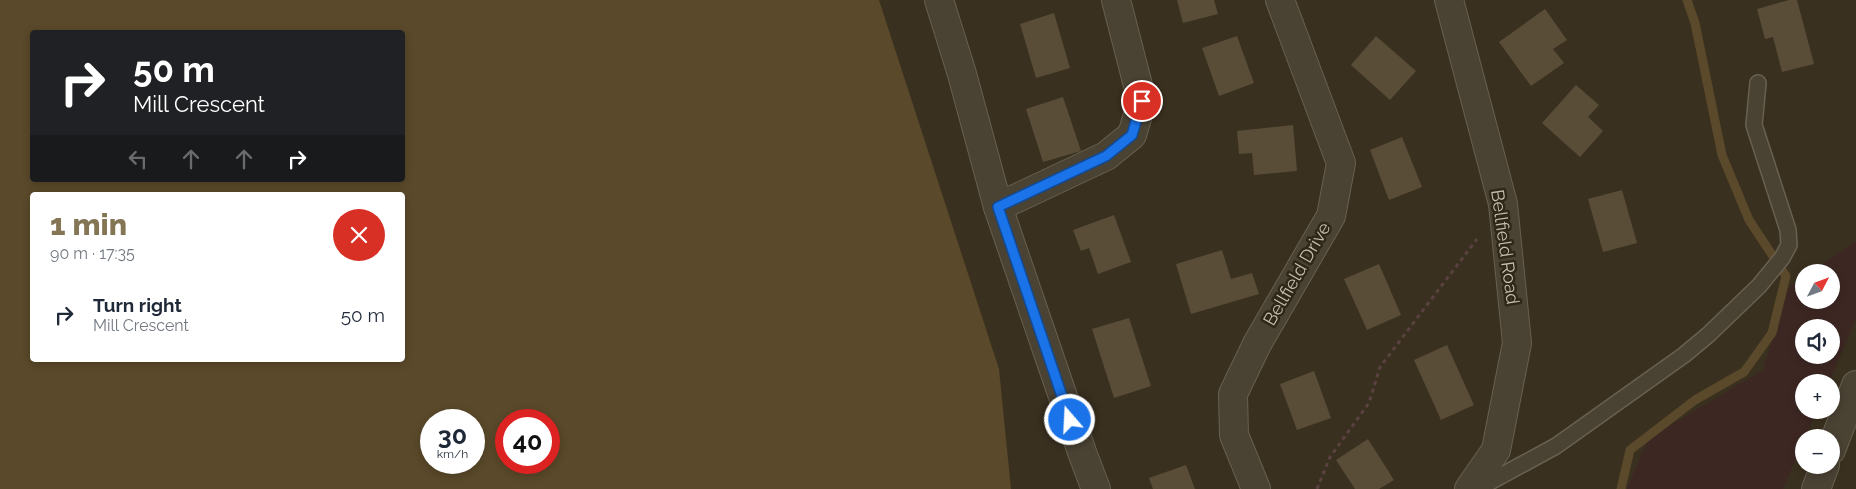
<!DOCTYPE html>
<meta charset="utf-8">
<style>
body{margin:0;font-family:Raleway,sans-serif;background:#f2f2f3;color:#1f2937;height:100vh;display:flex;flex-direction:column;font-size:19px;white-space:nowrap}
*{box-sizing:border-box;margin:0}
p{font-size:16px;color:#747a83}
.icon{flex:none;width:28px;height:28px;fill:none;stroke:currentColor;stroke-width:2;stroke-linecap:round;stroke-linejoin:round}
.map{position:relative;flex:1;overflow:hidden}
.panel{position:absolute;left:30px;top:192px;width:375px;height:170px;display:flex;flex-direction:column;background:#fff;border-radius:5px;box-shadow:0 2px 8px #0003}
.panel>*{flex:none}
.hud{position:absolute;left:30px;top:30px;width:375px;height:152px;border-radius:5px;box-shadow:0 2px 8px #0003;background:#202124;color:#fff;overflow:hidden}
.needle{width:32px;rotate:49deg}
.tools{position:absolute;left:1795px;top:264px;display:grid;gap:10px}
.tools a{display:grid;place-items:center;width:45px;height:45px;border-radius:50%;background:#fff;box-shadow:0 2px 8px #0003;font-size:25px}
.speed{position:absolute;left:420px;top:409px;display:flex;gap:10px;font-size:25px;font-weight:700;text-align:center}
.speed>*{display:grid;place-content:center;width:65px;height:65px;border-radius:50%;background:#fff;box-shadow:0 2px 8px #0003;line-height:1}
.speed small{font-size:12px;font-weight:400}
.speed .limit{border:8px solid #d22;background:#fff;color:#111}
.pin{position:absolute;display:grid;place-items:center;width:42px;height:42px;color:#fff;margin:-21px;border:2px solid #fff;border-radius:50%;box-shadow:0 1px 5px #0007}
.me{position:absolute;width:55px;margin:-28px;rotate:341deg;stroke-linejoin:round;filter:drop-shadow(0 0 4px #0008)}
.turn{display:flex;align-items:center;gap:18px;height:105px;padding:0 20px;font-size:22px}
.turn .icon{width:65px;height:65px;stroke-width:2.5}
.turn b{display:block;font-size:35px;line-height:42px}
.lanes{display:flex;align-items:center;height:48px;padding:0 20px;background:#0003;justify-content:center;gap:25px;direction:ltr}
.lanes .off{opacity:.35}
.round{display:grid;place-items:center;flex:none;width:52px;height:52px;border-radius:26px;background:#f2f2f3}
.summary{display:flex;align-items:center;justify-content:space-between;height:85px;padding:0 20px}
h1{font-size:30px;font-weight:800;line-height:38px;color:#847555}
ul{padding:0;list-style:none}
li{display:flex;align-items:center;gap:15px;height:75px;padding:0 20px}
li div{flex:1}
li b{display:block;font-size:19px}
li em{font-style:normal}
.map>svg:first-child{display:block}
.green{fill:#3d2723;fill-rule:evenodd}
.water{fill:#5a492a;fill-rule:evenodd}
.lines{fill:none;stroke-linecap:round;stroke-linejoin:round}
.stream{stroke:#5a492a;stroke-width:9}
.building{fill:#594d38}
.service-casing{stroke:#686050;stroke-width:18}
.minor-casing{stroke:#686050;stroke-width:30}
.tertiary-casing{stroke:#686050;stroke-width:30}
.path{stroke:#59423f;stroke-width:3;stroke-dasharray:4 4;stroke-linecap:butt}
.service{stroke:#4a4233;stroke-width:15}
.minor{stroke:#4a4233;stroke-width:28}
.tertiary{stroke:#4a4233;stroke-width:28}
.route-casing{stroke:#114b97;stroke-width:12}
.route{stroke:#1a73e8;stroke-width:9}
.labels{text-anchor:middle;stroke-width:5;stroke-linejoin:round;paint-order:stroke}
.street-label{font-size:18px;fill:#c7bfad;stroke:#2f2718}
</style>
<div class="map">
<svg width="1856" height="489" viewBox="0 0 1856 489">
<rect width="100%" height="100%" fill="#3a301f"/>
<!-- green -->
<path class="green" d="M1856,241V319L1829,382H1804V410H1817L1783,489H1627L1648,439L1763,370L1789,287L1804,277V300H1831V272H1811ZM1804,328H1831V355H1804Z"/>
<!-- water -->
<path class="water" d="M0,0H879L999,369L1011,489H0ZM32,32H402V180H32ZM32,195H402V360H32ZM431,420H474V462H431ZM506,420H549V462H506Z"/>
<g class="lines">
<!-- stream -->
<path class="stream" d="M1621,489L1630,450L1695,400L1744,372L1772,333L1786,276L1749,220L1722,155L1695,23L1687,0"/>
</g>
<!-- building -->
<path class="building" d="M1177,0H1214L1218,14L1183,23Z
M1789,0H1797L1814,64L1782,72L1773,37L1765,39L1757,9Z
M1545,9L1567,40L1553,49L1564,63L1531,86L1499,42Z
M1054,13L1070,68L1036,78L1020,24Z
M1237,36L1254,83L1219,96L1202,48Z
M1376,36L1416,71L1390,100L1351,65Z
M1576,85L1599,105L1588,117L1603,131L1580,157L1542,123Z
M1063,97L1081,151L1043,162L1026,109Z
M1293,125L1297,171L1254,175L1252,153L1239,154L1237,131Z
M1402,137L1422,187L1389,200L1370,150Z
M1622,190L1637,243L1603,252L1588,199Z
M1114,215L1131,262L1098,274L1089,248L1081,251L1073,230Z
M1222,250L1231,279L1252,273L1259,294L1191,314L1176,264Z
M1379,264L1401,315L1367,330L1344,279Z
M1129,318L1151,386L1114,398L1092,329Z
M1447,345L1474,405L1441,420L1414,360Z
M1314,371L1331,418L1297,430L1280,384Z
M1368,439L1394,480L1379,489H1355L1336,460Z
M1186,465L1195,489H1153L1149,478Z"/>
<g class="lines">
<!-- service casing -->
<g class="service-casing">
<path id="service" d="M1477,489L1556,446L1684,355L1708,335L1759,286L1782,258L1789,245L1788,230L1754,125L1758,83"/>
</g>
<!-- minor casing -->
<g class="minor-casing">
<path id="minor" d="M1449,0L1503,204L1517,343L1496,450L1469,489
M998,207L1106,156L1132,135L1142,101L1116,0
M1256,489L1234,435L1233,394L1257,344L1331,216L1341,163L1280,0"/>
</g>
<!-- tertiary casing -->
<g class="tertiary-casing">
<path id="tertiary" d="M939,0L962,74L998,207L1083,455L1096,489
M1831,450L1856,385
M1816,489L1825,465"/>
</g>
<!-- path -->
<path class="path" d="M1317,489L1330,457L1369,403L1380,367L1477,239"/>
<!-- service -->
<use href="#service" class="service"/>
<!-- minor -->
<use href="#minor" class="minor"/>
<!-- tertiary -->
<use href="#tertiary" class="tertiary"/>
</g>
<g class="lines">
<!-- route casing -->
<g class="route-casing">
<path id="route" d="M1070,420L998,207L1106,156L1132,135L1142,101"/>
</g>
<!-- route -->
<use href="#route" class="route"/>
</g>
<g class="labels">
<!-- street labels -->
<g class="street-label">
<text transform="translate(1505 247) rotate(82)" y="6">Bellfield Road</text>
<text transform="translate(1297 274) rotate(-60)" y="6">Bellfield Drive</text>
</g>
</g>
</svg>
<div class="tools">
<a><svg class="needle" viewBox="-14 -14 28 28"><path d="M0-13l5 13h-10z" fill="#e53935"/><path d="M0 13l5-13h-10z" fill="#747a83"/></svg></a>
<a><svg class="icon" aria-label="sound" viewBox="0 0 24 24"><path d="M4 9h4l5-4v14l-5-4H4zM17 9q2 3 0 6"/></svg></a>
<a>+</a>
<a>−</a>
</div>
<div class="speed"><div>30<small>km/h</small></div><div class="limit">40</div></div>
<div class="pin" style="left:1142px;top:101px;background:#d93025"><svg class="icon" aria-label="arrive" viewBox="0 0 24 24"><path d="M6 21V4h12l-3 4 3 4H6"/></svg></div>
<svg class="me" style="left:1070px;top:420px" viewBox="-20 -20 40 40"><circle r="17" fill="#1a73e8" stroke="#fff" stroke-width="3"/><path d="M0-11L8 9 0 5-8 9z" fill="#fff"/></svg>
<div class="hud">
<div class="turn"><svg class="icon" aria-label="right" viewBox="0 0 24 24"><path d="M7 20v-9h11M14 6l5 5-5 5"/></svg><div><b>50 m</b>Mill Crescent</div></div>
<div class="lanes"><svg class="icon off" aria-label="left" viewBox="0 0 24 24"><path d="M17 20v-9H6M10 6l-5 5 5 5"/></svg><svg class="icon off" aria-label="ahead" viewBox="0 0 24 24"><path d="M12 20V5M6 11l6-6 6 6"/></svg><svg class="icon off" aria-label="ahead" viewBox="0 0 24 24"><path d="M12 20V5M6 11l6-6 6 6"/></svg><svg class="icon" aria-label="right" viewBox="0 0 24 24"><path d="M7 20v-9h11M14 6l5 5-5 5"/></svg></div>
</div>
<section class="panel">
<div class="summary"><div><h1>1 min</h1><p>90 m · 17:35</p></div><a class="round" style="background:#d93025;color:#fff"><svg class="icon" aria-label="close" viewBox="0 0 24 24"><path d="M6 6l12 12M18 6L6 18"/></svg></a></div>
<ul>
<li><svg class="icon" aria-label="right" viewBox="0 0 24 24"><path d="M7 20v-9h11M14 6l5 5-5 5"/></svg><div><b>Turn right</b><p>Mill Crescent</p></div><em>50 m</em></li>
</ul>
</section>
</div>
